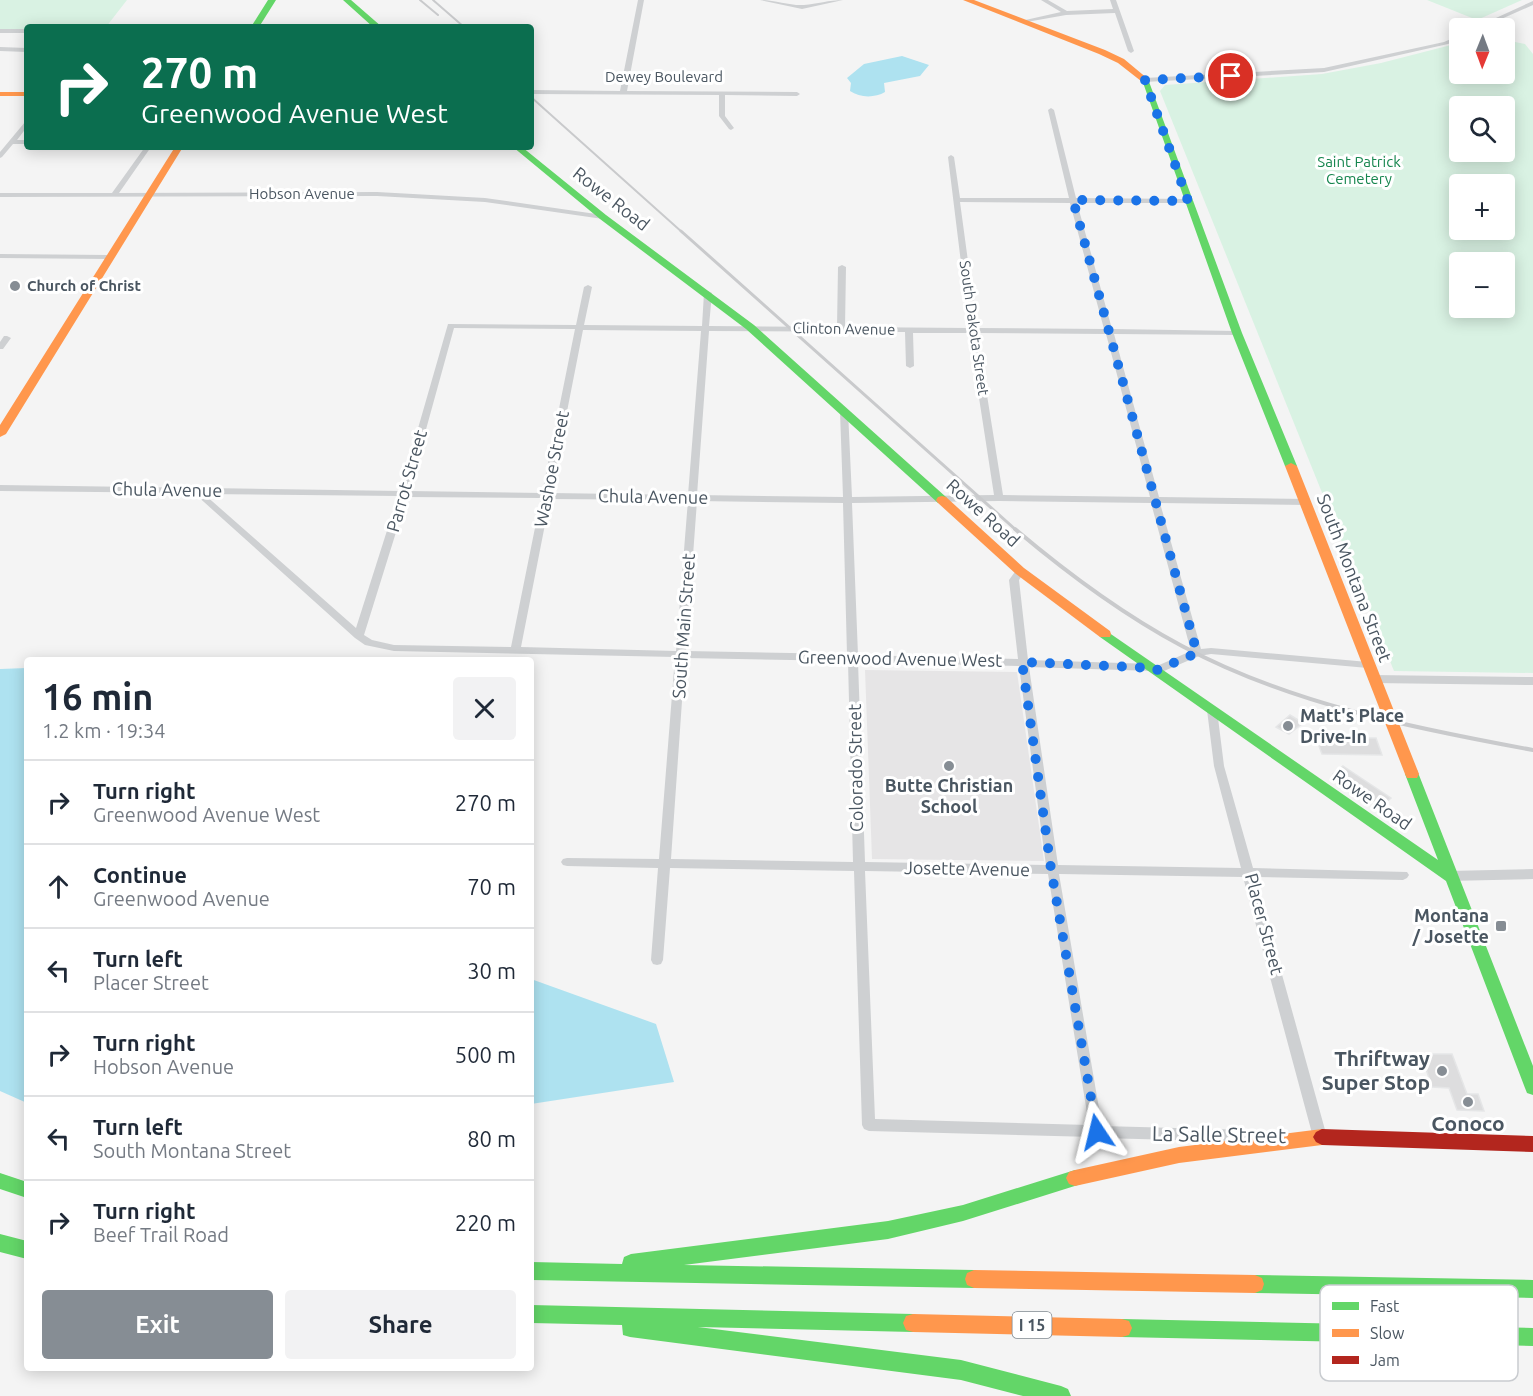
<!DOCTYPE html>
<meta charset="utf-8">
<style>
body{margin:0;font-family:Ubuntu,sans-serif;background:#f2f2f3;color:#1f2937;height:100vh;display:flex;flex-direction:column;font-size:22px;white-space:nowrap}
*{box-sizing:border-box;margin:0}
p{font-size:20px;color:#747a83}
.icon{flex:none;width:33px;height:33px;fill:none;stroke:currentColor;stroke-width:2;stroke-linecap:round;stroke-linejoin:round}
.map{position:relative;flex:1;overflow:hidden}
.details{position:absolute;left:24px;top:657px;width:510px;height:714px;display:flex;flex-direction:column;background:#fff;border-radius:6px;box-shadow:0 3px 15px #0003}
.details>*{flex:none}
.hud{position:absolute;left:24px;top:24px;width:510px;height:126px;border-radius:6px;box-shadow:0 3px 15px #0003;background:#0b6e4f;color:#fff;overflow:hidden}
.needle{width:39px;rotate:181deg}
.buttons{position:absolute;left:1449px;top:18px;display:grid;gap:12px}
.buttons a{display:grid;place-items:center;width:66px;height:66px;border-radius:6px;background:#fff;box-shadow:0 3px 15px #0003;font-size:30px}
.pin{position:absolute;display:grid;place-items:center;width:51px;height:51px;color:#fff;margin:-26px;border:3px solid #fff;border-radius:50%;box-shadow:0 2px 6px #0007}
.me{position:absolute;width:66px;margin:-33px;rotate:350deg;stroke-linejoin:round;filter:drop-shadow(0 0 4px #0008)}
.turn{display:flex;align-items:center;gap:21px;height:126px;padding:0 18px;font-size:27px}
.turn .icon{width:78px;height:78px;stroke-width:2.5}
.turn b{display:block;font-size:42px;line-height:51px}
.round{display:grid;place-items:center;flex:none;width:63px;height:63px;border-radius:6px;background:#f2f2f3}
.overview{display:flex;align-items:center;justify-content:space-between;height:102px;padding:0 18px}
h1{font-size:36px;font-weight:700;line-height:45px}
.primary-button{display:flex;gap:12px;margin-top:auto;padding:12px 18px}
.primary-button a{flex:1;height:69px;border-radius:6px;background:#868d94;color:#fff;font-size:24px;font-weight:700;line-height:69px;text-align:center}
.primary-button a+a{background:#f2f2f3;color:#1f2937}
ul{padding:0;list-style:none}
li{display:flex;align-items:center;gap:18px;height:84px;padding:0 18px;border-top:2px solid #e0e1e3}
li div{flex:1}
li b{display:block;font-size:22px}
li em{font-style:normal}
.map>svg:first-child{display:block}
.education{fill:#e6e5e6}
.green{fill:#d9f2e3;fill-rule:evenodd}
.water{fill:#aee2f0}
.building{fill:#ddddde;stroke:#e5e6e7;stroke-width:1.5}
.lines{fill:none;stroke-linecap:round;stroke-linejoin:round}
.street{fill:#ced0d2;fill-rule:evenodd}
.fast{fill:#63d668;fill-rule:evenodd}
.slow{fill:#ff974d;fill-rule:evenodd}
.jam{fill:#b3261e;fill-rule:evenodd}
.rail-far2{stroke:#c9cacc;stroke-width:2}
.rail-far1{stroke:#c9cacc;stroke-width:3}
.rail{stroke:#c9cacc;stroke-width:4}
.route{stroke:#1a73e8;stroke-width:10;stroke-dasharray:0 18}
.poi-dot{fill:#868d94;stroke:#fff;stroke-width:2}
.labels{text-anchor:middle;stroke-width:6;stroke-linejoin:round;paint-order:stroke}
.far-street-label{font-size:15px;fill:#4a5661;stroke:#fff}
.far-park-label{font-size:15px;fill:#17864f;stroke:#fff}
.far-poi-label{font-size:15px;font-weight:bold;fill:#4a5661;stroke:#fff;text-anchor:start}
.shield{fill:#fff;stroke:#808990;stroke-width:1.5}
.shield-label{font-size:16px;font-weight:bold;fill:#4a5661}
.street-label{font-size:18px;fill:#4a5661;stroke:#fff}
.poi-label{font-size:18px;font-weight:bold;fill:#4a5661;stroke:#fff;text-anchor:start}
.near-poi-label{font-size:21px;font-weight:bold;fill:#4a5661;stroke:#fff;text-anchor:end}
.near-street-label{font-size:21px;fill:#4a5661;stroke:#fff}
.key{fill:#fff;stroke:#c9ccd0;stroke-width:1.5}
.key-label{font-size:16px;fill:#4a5661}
</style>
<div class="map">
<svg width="1533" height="1396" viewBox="0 0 1533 1396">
<rect width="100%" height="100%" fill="#f4f4f4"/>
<!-- education -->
<path class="education" d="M865,670L1017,672L1044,861L872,859Z"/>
<!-- green -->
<path class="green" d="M0,0H127L106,27H27V29H0Z
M1427,0H1522L1477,20Z
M1505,40L1525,44L1533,54V673L1394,671L1160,91L1165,85L1322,74L1381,63L1459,43L1460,74H1504ZM1504,106V152H1460V106ZM1504,184V230H1460V184ZM1460,262H1504V308H1460Z"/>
<!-- water -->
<path class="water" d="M902,56L929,65L920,76L884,83L885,92C875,98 860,98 850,91L851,83L847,78L864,64Z
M27,668V1103L0,1091V669Z
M531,979L656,1024L674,1082L531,1104Z"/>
<!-- building -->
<path class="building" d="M1290,715L1303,723L1289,734L1276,727Z
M1316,738H1376L1382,755L1322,754Z
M1343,766L1391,798L1381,806L1333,774Z
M1421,1054H1452L1467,1094H1478L1484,1111L1457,1110L1449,1088L1432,1087Z"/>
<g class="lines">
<!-- street -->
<path class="street" d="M638,0H644L627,91L797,92L800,94L797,96L725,95V116L734,128L731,130L729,129L719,116V95L531,94V90L620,91Z
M760,0C775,0 790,6 804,5C817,4 829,0 843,0L802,9Z
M1041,0H1048L1067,11L1113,9L1110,0H1116L1134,51L1131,53L1128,51L1115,13L1066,15L1021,23V21L1061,12Z
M1533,1V5L1481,28H1474Z
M0,29H27V33H0Z
M1460,35V39L1448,44L1324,72L1145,82L1142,80L1145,78L1324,68L1444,42Z
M0,47L27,48V52L0,51Z
M1051,108L1054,110L1076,198L1188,199L1192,201L1188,203H1077L1112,329L1237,331L1241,333L1237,335L1114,334L1159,497L1306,499L1311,502L1306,505L1160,503L1201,649L1211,648L1368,662L1373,665L1368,668L1211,654L1199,656L1157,674L1153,671L1029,667L1058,865L1241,868L1214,766L1207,710L1212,706L1217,710L1224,766L1253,868L1407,872L1409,875L1407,878L1403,880L1255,877L1327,1137L1325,1141L1320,1143L1315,1141L1313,1137L1243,877L1059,874L1102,1126L1251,1130L1256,1132L1258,1136L1256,1140L1251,1142L1101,1138L1097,1139L1093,1137L869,1131L864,1129L862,1125L854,871L670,868L663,960L661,964L657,965L653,964L651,960L658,868L567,866L563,865L561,862L563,859L567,858L659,859L675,657L394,651L365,645L355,638L194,493L0,491V485L400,491L448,324L576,325L584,287L588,285L592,287L584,325L702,326L704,293L708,291L712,293L709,326L837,327L838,267L842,265L846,267L845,327L969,328L948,157L951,155L954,157L960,198H1069L1048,110ZM960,202L1070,203L1104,329L977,328ZM454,328L575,329L542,493L409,491ZM583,330L701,331L688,495L551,493ZM709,331L905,332L906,366L910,368L914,366L913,333H969L994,495L852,497L848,411L844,408L840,411L843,497L697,495ZM977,333L1106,334L1150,497L1003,495ZM204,494L398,496L356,628ZM407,497L541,498L511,647L394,645L372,640L364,635ZM550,499L688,500L676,651L521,647ZM697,501L843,503L847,654L686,651ZM999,501L1151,503L1191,651L1157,666L1153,664L1028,660L1019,580L1025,571L1020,568L1017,569L1009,580L1018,659L858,655L852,503ZM685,658L848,661L853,862L671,859ZM858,662L1019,666L1046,865L865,862ZM865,871L1048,874L1089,1125L875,1119Z
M27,121V127L17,140H27V144H13L2,157L0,158V152L25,122Z
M145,147H151L119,193L377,192L485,198L603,215L607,217L603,219L485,202L377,196L0,197V193H112Z
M0,254L109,255L113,257L109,259L0,258Z
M4,336H7L11,338L3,349H0V342Z
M1373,675L1533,677V685L1373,683L1368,679Z
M1533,869V879L1449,881L1445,879L1443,876L1445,873L1449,871Z"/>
<!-- fast -->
<path class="fast" d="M268,0H276L259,27H251Z
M343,0H351L382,27H373Z
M1141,77L1148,79L1242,333L1297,466L1295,468L1291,469L1285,466L1232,333Z
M513,147H522L606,215L754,325L946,497L948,500L946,503H938L746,329L600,219Z
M1105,630L1438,860L1405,774L1407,770H1417L1533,1066V1095L1527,1093L1525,1088L1446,881L1100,637L1099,634Z
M1075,1170L1081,1172L1084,1178L1081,1184L963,1221L888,1239L684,1265L974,1270L981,1273L983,1279L981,1285L974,1288L531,1280V1262L622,1264L624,1257L631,1254L888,1221L963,1205Z
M0,1173L27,1182V1198L0,1189Z
M0,1234L27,1241V1259L0,1252Z
M1255,1275L1533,1280V1298L1255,1293L1248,1290L1246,1284L1248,1278Z
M531,1305L913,1314L920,1316L923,1323L920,1330L913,1332L698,1327L961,1360L1061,1386L1068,1389L1071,1396H1023L961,1380L630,1337L623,1335L622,1325L531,1323Z
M1122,1319L1533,1328V1346L1122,1337L1115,1335L1112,1328L1115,1321Z"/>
<!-- slow -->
<path class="slow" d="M963,0H974L1105,50L1124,59L1148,79L1141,81L1118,63L1099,54Z
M0,92H27V96H0Z
M175,147H183L6,434L0,437V425Z
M1291,463L1297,466L1419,774L1417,778H1407L1405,774L1285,466Z
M942,496L946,497L1024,568L1110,631L1111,634L1110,637H1100L1016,574L938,503L936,500L938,497Z
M1322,1129L1328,1132L1331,1137L1328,1142L1322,1145L1179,1163L1075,1186L1069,1184L1066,1178L1069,1172L1075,1170L1179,1147Z
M974,1270L1255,1275L1262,1278L1264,1284L1262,1290L1255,1293L974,1288L967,1285L965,1279L967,1273Z
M913,1314L1122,1319L1129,1321L1132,1328L1129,1335L1122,1337L913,1332L906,1330L903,1323L906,1316Z"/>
<!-- jam -->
<path class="jam" d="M1322,1129L1533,1136V1152L1322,1145L1316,1142L1313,1137L1316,1132Z"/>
<!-- rail-far2 -->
<path class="rail-far2" d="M420,0L438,15
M433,0L464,27
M531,97L683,233"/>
<!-- rail-far1 -->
<path class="rail-far1" d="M681,231L1016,530"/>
<!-- rail -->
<path class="rail" d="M1015,529C1067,573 1122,614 1182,646C1290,704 1413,728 1533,750"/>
</g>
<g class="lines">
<!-- route -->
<path class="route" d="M1097,1132L1051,869L1022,662L1153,668L1157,670L1197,653L1073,200L1188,201L1145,80L1231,76"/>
</g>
<!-- markers -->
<g class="poi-dot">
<circle cx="15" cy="286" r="6"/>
<circle cx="1288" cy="726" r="6"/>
<circle cx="949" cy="766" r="6"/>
<rect x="1495" y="920" width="12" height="12" rx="3"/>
<circle cx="1442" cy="1071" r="6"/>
<circle cx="1468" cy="1102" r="6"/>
</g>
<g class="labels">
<!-- far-street labels -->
<g class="far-street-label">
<text x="664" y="82">Dewey Boulevard</text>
<text x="302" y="199">Hobson Avenue</text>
<text transform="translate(974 328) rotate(82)" y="5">South Dakota Street</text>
<text transform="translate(844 329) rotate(1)" y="5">Clinton Avenue</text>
</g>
<!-- far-park labels -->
<g class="far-park-label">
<text x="1359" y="167">Saint Patrick<tspan x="1359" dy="17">Cemetery</tspan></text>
</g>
<!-- far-poi labels -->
<g class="far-poi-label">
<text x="27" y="291">Church of Christ</text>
</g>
<!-- shield labels -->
<rect class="shield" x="1012.5" y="1312" width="39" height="26" rx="4.5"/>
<g class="shield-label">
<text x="1032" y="1331">I 15</text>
</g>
<!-- street labels -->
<g class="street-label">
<text transform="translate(611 199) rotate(38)" y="6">Rowe Road</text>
<text transform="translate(552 469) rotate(-79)" y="6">Washoe Street</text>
<text transform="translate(407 481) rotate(-74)" y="6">Parrot Street</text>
<text transform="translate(167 490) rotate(1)" y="6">Chula Avenue</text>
<text transform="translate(653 497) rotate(1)" y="6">Chula Avenue</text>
<text transform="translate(983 513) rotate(42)" y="6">Rowe Road</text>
<text transform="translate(1354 578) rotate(69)" y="6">South Montana Street</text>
<text transform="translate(684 626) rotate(-86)" y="6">South Main Street</text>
<text transform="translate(900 659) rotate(1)" y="6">Greenwood Avenue West</text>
<text transform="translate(856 768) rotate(-91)" y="6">Colorado Street</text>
<text transform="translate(1372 800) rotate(35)" y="6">Rowe Road</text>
<text transform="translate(967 869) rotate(1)" y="6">Josette Avenue</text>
<text transform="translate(1264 924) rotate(75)" y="6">Placer Street</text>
</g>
<!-- poi labels -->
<g class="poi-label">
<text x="1300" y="722">Matt's Place<tspan x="1300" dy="21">Drive-In</tspan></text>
<text x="949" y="792" text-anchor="middle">Butte Christian<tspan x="949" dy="21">School</tspan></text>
<text x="1489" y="922" text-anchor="end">Montana<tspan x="1489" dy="21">/ Josette</tspan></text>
</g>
<!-- near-poi labels -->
<g class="near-poi-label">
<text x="1430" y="1066">Thriftway<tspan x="1430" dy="24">Super Stop</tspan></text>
<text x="1468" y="1131" text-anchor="middle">Conoco</text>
</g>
<!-- near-street labels -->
<g class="near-street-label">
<text transform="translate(1219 1135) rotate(1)" y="7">La Salle Street</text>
</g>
</g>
<!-- legend -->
<rect x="1320" y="1285" width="198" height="96" rx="9" class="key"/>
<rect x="1332" y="1302" width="27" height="8" fill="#63d668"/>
<rect x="1332" y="1329" width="27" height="8" fill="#ff974d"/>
<rect x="1332" y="1356" width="27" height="8" fill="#b3261e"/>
<g class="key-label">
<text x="1370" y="1312">Fast</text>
<text x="1370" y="1339">Slow</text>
<text x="1370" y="1366">Jam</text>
</g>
</svg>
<div class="buttons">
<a><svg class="needle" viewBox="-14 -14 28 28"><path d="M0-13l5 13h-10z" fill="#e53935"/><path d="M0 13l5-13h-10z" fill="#747a83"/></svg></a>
<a><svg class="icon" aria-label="search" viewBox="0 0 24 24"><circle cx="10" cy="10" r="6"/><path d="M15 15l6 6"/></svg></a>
<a>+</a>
<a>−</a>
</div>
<div class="pin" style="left:1231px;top:76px;background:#d93025"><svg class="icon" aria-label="arrive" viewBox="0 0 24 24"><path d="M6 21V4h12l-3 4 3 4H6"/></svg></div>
<svg class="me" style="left:1097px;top:1132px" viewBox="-20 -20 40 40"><path d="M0-17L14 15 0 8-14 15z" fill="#1a73e8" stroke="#fff" stroke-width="4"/></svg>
<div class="hud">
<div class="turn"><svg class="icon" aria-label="right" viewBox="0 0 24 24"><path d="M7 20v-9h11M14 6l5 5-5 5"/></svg><div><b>270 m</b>Greenwood Avenue West</div></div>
</div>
<section class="details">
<div class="overview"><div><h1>16 min</h1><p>1.2 km · 19:34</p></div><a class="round"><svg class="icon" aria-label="close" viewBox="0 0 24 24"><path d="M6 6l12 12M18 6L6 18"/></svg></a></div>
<ul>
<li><svg class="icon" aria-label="right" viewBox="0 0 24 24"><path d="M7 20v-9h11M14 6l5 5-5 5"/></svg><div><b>Turn right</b><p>Greenwood Avenue West</p></div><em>270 m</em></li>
<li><svg class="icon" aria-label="ahead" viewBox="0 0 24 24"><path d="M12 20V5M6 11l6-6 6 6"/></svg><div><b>Continue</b><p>Greenwood Avenue</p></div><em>70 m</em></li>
<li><svg class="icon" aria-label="left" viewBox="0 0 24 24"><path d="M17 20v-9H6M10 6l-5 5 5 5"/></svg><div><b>Turn left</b><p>Placer Street</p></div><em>30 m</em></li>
<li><svg class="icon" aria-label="right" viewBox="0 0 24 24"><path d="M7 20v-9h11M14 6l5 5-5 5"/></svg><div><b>Turn right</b><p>Hobson Avenue</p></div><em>500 m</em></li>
<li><svg class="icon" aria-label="left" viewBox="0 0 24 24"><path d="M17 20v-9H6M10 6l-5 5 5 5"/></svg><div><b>Turn left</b><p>South Montana Street</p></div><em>80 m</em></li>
<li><svg class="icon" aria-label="right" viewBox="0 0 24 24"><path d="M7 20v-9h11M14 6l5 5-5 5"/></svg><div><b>Turn right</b><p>Beef Trail Road</p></div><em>220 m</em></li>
</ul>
<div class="primary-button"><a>Exit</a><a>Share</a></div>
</section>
</div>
